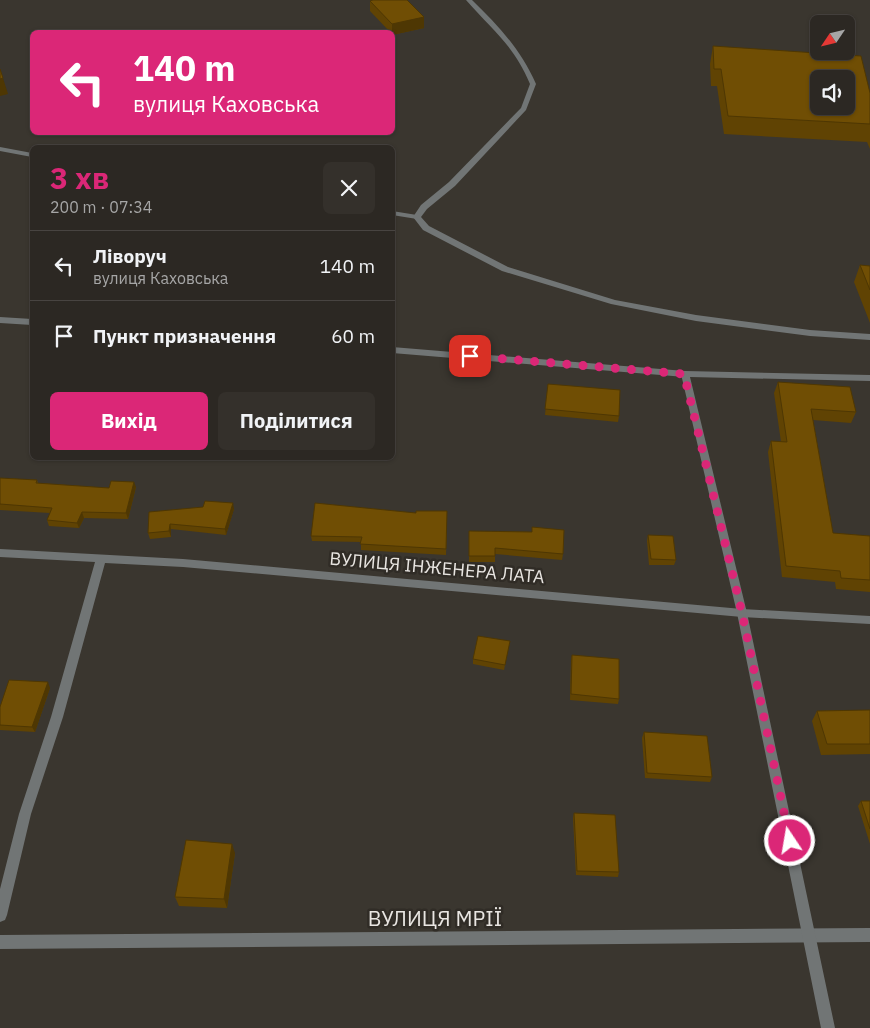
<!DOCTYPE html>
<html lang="uk">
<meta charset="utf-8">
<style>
body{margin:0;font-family:"IBM Plex Sans",sans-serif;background:#34302b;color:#f1f3f6;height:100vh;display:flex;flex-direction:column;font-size:19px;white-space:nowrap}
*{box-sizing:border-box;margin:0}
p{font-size:16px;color:#a6a6a6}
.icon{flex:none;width:28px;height:28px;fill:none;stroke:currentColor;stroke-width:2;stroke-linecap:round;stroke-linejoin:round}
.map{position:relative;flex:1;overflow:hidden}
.drawer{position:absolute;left:30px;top:145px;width:365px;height:315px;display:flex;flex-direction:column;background:#2c2823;border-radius:8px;box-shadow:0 1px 4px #0004,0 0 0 1px #484441}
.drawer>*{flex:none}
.hud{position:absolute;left:30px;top:30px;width:365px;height:105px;border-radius:8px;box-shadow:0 1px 4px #0004,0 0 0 1px #484441;background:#db2777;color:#fff;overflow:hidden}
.needle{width:32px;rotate:235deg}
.controls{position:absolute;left:810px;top:15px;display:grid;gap:10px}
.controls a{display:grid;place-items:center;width:45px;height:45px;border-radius:8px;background:#2c2823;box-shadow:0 1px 4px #0004,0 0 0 1px #484441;font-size:25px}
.pin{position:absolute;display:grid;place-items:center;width:42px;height:42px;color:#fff;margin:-21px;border-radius:10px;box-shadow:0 2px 8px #0006}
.me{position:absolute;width:55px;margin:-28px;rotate:348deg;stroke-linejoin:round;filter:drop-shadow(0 0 4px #0008)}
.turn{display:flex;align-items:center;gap:18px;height:105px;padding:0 20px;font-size:22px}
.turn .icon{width:65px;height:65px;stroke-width:2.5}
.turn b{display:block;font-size:35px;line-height:42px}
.round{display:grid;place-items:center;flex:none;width:52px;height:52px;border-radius:8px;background:#34302b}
.head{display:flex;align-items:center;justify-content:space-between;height:85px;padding:0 20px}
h1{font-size:30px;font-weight:700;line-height:38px;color:#db2777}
.primary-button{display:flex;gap:10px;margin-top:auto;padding:10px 20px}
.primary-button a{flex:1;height:58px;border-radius:8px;background:#db2777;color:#fff;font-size:20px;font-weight:700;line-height:58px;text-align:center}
.primary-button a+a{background:#34302b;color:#f1f3f6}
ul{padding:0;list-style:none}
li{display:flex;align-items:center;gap:15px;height:70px;padding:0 20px;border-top:1px solid #484441}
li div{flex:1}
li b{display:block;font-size:19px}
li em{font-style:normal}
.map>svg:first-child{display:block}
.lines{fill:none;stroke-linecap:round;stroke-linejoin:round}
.service{fill:#717575;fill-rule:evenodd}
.minor{fill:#717575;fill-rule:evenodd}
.tertiary{fill:#717575;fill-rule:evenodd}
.wall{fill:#604303}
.shaded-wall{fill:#4e3703}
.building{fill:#704e04;stroke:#4e3703;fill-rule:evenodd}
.route{stroke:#db2777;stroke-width:9;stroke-dasharray:0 16.2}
.labels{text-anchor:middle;stroke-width:5;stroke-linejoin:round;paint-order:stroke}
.street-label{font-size:18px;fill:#e9e6e2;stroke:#302c26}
.near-street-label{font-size:21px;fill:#e9e6e2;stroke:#302c26}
</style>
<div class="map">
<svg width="870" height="1028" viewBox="0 0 870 1028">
<rect width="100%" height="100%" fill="#3a362f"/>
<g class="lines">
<!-- service -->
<path class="service" d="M0,147L32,153V157L0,151Z
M392,211L417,215L421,217L417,219L392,215Z"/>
<!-- minor -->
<path class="minor" d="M466,0H472C499,26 521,50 536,84L526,110L455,186L427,209L421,217L429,226L508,267L615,300L696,315L810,330L870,334V340L810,336L696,321L611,304L502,271L423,230L413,217L421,205L449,182L521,108L530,84C513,44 493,31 466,0Z
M0,317L32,319V325L0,323Z
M392,347L685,371L689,374L685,377L392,353Z
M0,549L183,559L742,609L870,616V624L742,617L183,567L105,563L63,717L31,814L7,915L5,920L0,922V889L19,814L51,717L95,562L0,557Z
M870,928V942L0,949V935Z"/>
<!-- tertiary -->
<path class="tertiary" d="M685,371L870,375V381L690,377L747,613L835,1028H821L737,613L681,374Z"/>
</g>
<!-- wall -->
<path class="wall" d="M370,1L424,28L392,35V32H390L370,11Z
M713,46L870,93V149L867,142L724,134L717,86H711L710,64Z
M860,265L870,266V323L854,282Z
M778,382L856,412L851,423L813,420L833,533L870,536V592L836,589L835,582L782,577L768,452L771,441L781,442L774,393Z
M548,384L619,416L618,422L545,415Z
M0,478L37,480L38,483L109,488L136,487L128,519L84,518L79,528L49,526L47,520L50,513L0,510Z
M203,507L234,509L226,535L171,529V537L150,539L148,533Z
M447,511L446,555L361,550V542L312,541L311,536L416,513Z
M469,531L563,554L562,560L495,554V562H469Z
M648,535L676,560L674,565H649L647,541Z
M510,641L504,670L473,664V659Z
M572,655L619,699L618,704L570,700L571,660Z
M50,688L35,732L0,730V707Z
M870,710V754L821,755L812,721L817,711Z
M644,732L712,777L710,782L645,778L642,738Z
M861,801H870V844L858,806Z
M574,813L619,872L618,877L576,875L573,818Z
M235,853L227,908L179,906L175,897Z"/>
<!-- shaded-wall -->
<path class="shaded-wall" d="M424,17V28L392,35V24Z
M3,78L8,94L0,96V79Z
M134,482L136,487L128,519L126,513Z
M233,503L234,509L226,535L225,529Z
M82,512L84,518L79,528L77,523Z
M170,524L171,529V537L169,531Z
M48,682L50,688L35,732L32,727Z
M232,844L235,853L227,908L224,899Z"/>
<!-- building -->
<path class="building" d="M373,0H407L424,17L392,24L370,1Z
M713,46L861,56L870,93V124L728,116L721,69H714ZM819,79H846V106H819Z
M0,69L3,78L0,79Z
M860,265L870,266V290Z
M778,382L850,387L856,412L811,409L833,533L870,536V580L841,578L840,571L786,566L771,441L787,442Z
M548,384L620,390L619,416L545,409Z
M0,478L37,480L36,483L109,488L111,481L134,482L126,513L82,512L77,523L47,520L52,508L0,504Z
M205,501L233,503L225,529L170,524L169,531L148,533L149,512L203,507Z
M315,503L416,513V511H447L446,549L360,544L362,537L311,536Z
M532,527L564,530L563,554L495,548V556H469V531L532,532Z
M648,535L673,536L676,560L651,559Z
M478,636L510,641L505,665L473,659Z
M572,655L619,659V699L571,694Z
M9,680L48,682L32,727L0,725V707Z
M870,710V744H827L817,711Z
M644,732L707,736L712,777L647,773Z
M861,801H870V829Z
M574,813L615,815L619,872L577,871Z
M186,840L232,844L224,899L175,897Z"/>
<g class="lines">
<!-- route -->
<path class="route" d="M470,356L684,374L742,613L790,841"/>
</g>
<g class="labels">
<!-- street labels -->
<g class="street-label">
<text transform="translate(437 568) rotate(5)" y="6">ВУЛИЦЯ ІНЖЕНЕРА ЛАТА</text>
</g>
<!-- near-street labels -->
<g class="near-street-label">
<text x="435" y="926">ВУЛИЦЯ МРІЇ</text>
</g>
</g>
</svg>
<div class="controls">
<a><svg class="needle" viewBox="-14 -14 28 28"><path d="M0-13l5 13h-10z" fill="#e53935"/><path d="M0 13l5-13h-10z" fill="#a6a6a6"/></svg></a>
<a><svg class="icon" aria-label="sound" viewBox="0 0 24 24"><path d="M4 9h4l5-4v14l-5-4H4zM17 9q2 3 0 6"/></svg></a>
</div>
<div class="pin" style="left:470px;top:356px;background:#d93025"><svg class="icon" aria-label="arrive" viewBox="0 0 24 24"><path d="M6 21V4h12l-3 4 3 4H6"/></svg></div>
<svg class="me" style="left:790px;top:841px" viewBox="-20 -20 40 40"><circle r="17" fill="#db2777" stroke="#fff" stroke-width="3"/><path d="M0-11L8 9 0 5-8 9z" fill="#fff"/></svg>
<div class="hud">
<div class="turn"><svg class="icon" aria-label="left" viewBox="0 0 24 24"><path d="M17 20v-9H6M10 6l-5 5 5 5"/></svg><div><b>140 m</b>вулиця Каховська</div></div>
</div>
<section class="drawer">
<div class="head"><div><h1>3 хв</h1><p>200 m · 07:34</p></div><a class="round"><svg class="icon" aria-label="close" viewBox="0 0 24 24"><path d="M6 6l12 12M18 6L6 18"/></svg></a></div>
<ul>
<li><svg class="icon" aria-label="left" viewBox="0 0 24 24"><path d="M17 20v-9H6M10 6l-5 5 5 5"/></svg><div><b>Ліворуч</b><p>вулиця Каховська</p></div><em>140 m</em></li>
<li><svg class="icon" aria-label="arrive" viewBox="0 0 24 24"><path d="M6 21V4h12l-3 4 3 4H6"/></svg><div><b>Пункт призначення</b></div><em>60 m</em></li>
</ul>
<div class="primary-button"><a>Вихід</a><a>Поділитися</a></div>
</section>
</div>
